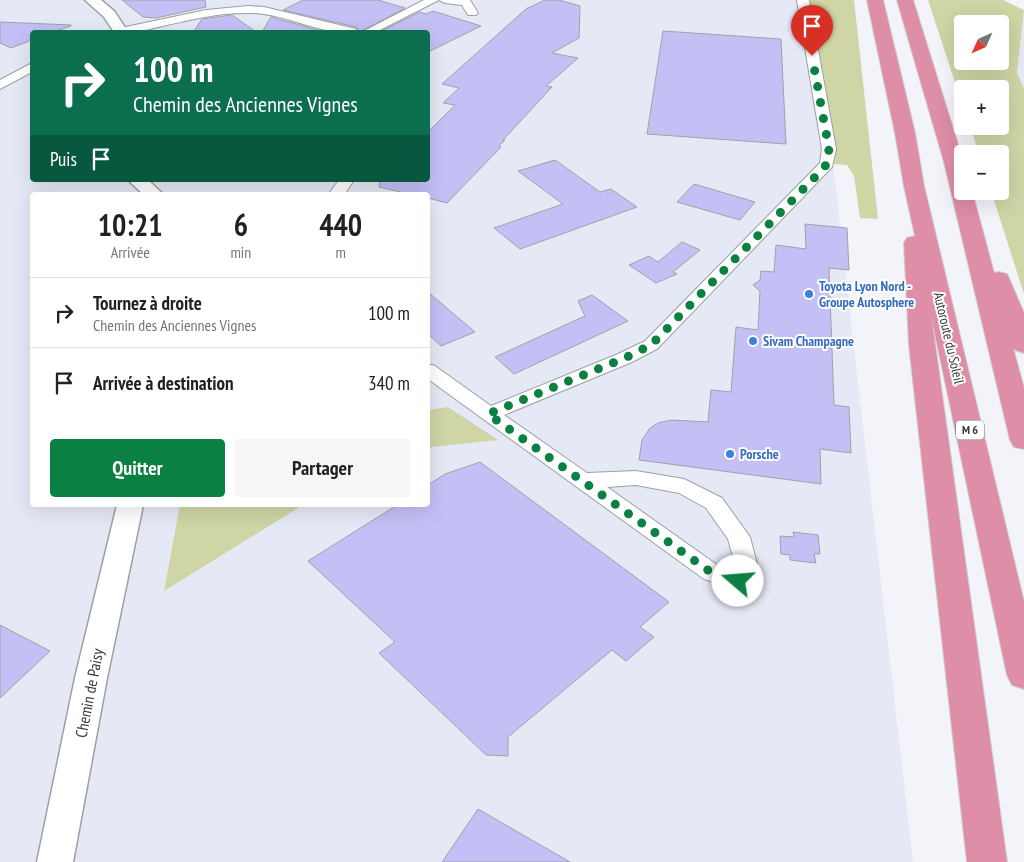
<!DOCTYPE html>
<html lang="fr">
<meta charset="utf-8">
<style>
body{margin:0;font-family:"PT Sans Narrow",sans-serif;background:#f6f6f6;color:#222;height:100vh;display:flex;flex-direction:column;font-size:19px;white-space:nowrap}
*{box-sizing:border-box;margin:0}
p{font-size:16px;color:#767676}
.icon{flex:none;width:28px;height:28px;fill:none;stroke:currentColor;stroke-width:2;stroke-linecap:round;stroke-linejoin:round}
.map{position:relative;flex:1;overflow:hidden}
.sheet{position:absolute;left:30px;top:192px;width:400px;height:315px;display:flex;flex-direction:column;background:#fff;border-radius:5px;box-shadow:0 5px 20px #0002}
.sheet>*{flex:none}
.top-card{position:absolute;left:30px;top:30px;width:400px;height:152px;border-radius:5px;box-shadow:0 5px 20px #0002;background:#0b6e4f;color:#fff;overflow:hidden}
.needle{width:32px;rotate:225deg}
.tools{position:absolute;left:954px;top:15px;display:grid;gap:10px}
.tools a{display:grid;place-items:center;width:55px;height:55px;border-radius:5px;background:#fff;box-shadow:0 5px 20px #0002;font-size:25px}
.pin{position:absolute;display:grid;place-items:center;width:42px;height:42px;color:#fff;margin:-51px -21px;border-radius:50% 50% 50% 0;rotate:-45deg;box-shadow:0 0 5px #0007}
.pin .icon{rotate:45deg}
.me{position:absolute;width:55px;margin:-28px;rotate:288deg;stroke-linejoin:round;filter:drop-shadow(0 0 4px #0008)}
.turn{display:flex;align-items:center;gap:18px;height:105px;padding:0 20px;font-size:22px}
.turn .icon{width:65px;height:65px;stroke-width:2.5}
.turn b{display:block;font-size:35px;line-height:42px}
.then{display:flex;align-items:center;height:48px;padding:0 20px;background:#0003;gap:10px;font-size:19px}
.eta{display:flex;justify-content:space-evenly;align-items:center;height:85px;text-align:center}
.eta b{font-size:30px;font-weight:600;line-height:35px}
.button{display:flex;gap:10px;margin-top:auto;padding:10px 20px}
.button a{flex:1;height:58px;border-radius:5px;background:#0b8043;color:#fff;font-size:20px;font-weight:600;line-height:58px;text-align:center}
.button a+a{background:#f6f6f6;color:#222}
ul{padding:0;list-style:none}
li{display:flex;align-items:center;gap:15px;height:70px;padding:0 20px;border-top:1px solid #e0e0e0}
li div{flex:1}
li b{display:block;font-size:19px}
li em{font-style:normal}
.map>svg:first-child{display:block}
.built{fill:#e5e9f5;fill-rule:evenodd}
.green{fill:#d0d5a6;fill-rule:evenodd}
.building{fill:#c4bff5;stroke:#a2a1a6}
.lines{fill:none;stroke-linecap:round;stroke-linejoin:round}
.minor-casing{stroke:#9d9fa3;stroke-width:2}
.tertiary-casing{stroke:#9d9fa3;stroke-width:3}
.trunk-casing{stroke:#cfcfd0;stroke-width:2}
.minor{fill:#fff;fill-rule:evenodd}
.tertiary{fill:#fff;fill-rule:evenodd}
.trunk{fill:#de8ea6;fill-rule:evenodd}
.route{stroke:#0b8043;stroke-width:9;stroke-dasharray:0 16.2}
.shop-dot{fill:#3f7fe0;stroke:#fff;stroke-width:2}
.labels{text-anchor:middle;stroke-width:4;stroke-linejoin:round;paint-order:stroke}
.shield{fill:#fff;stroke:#747476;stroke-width:1}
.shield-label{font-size:12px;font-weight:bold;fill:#39393b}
.shop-label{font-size:14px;font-weight:bold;fill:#366cbe;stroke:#fff;text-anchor:start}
.street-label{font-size:14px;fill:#39393b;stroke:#fff}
.near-street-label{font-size:16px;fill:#39393b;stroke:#fff}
</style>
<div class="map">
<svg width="1024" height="862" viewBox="0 0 1024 862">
<rect width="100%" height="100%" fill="#f3f4f9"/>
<!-- built -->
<path class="built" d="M0,0H808L833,164L913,862H0ZM32,32H428V180H32ZM32,195H428V505H32Z
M1024,11V88L1017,73Z"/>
<!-- green -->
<path class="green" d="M808,0H854L878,219L860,218L854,176L847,165L833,164L809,15Z
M928,0H1003L1024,10L1017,73L1024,88V294L991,191H1000V154H979L970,126H1000V89H962V104ZM962,24H1000V61H962Z
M448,407L498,440L432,447L428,450V410Z
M180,505H303L164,591Z"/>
<!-- building -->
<path class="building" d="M122,0H205L206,7L156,18L143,17Z
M303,0H378L405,8L360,32L356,27L283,10Z
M545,0H559L580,6L579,38L552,53L578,58L546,86L552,87L503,140H505L499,146L501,147L447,203L428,198V195H414L379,187L380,180H428V132L455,105L443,103L459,88L442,84L526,9Z
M433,11L481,26L428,52V32H379L420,12L426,14Z
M232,15L256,32L194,31L202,19Z
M271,17L317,30L328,32H262Z
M0,22L71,25V26L53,32H32V40L11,48L0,43Z
M663,31L781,39L786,144L647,134Z
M555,160L600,192L611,189L637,207L520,249L494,228L563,204L518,171Z
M694,184L755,202L740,220L677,202Z
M805,224L847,228L849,270L829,268L834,405L849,407L851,453L820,449L821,484L639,460L642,440L650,428L658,423L671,420L708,422L711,390L731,392L736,327L758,330L760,291L753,285L760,280L761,271L774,272L776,245L806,249Z
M682,242L700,250L673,272L677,274L656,283L629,265L649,256L658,262Z
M428,292L475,332L441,346L428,334Z
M592,295L628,321L514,374L495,357L585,316L578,301Z
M480,462L669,602L640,627L654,637L626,661L612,650L508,737V756L486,755L379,653L395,642L308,561L397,505H428V485L445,474Z
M793,532L818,535L820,554H814L816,563L790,560V555L781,554L780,536L794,537Z
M0,625L50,651L0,698Z
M478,809L570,862H442Z"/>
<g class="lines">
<!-- minor casing -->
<g class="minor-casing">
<path id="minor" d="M424,0H439L376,32H362Z
M439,0H470L478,13L476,15H468L462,5L445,3Z
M797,0H809L836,149L832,167L657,349L632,362L504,415L587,473L636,471L684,479L722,498L750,537L757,564L746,587L738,590L704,579L428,379V364L435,366L491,406L618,354L645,341L820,163L822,149ZM636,485L679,493L706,508L728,539L735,564L732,570L720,567L607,487Z
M248,6L264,7L356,29L358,32C322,37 286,13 250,13C222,12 194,19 167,25C150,29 133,34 115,32L121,28L206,10Z
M32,63V72L0,89V80Z
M339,180H354L344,195H328Z"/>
</g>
<!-- tertiary casing -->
<g class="tertiary-casing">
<path id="tertiary" d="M85,0H101L114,11L128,32H114L104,17Z
M128,180H148L164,195H144Z
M117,505H143L107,678L73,862H37L75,678Z"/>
</g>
<!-- trunk casing -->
<g class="trunk-casing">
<path id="trunk" d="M867,0H883L915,133L924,186L1024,602V689L1012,685L1007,675L931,315L1007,862H967L909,345L904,243L907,238L915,236L904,186L895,133Z
M897,0H913L962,157V191H972L994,273L999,272L1007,274L1024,313V353L1015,350L1013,348L1024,388V449L1014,447L1010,440L944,162Z"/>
</g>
<!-- minor -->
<use href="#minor" class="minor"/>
<!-- tertiary -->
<use href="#tertiary" class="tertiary"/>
<!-- trunk -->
<use href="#trunk" class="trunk"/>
</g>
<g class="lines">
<!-- route -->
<path class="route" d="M738,581L712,573L488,414L625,358L651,345L817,175L827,164L829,149L812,56"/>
</g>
<!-- markers -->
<g class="shop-dot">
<circle cx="809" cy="294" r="5"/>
<circle cx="753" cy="341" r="5"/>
<circle cx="730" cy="454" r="5"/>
</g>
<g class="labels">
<!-- shield labels -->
<rect class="shield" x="956" y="420.5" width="28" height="19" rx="4"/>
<g class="shield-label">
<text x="970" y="434">M 6</text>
</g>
<!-- shop labels -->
<g class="shop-label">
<text x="819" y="291">Toyota Lyon Nord -<tspan x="819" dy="16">Groupe Autosphere</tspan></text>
<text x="763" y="346">Sivam Champagne</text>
<text x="740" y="459">Porsche</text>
</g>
<!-- street labels -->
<g class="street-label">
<text transform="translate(949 338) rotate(77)" y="5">Autoroute du Soleil</text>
</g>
<!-- near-street labels -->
<g class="near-street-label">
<text transform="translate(89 693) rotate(-79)" y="6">Chemin de Paisy</text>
</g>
</g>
</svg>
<div class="tools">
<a><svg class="needle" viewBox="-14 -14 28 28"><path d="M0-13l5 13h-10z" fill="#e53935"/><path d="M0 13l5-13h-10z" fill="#767676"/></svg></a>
<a>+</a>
<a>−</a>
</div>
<div class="pin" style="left:812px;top:56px;background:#d93025"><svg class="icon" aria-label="arrive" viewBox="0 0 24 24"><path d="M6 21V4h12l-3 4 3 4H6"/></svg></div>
<svg class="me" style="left:738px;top:581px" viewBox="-20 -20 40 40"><circle r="19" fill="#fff"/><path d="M0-13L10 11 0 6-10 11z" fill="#0b8043"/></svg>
<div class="top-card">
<div class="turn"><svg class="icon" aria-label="right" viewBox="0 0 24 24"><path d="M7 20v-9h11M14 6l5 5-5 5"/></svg><div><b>100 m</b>Chemin des Anciennes Vignes</div></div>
<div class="then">Puis<svg class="icon" aria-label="arrive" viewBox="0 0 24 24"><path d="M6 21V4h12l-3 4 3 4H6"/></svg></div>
</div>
<section class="sheet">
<div class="eta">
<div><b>10:21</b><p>Arrivée</p></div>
<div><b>6</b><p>min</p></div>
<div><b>440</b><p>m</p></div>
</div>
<ul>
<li><svg class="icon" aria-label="right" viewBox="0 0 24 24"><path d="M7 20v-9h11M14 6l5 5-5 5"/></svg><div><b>Tournez à droite</b><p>Chemin des Anciennes Vignes</p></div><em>100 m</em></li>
<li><svg class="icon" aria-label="arrive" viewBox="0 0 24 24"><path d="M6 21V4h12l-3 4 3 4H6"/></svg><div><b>Arrivée à destination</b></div><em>340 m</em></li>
</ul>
<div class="button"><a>Quitter</a><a>Partager</a></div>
</section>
</div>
